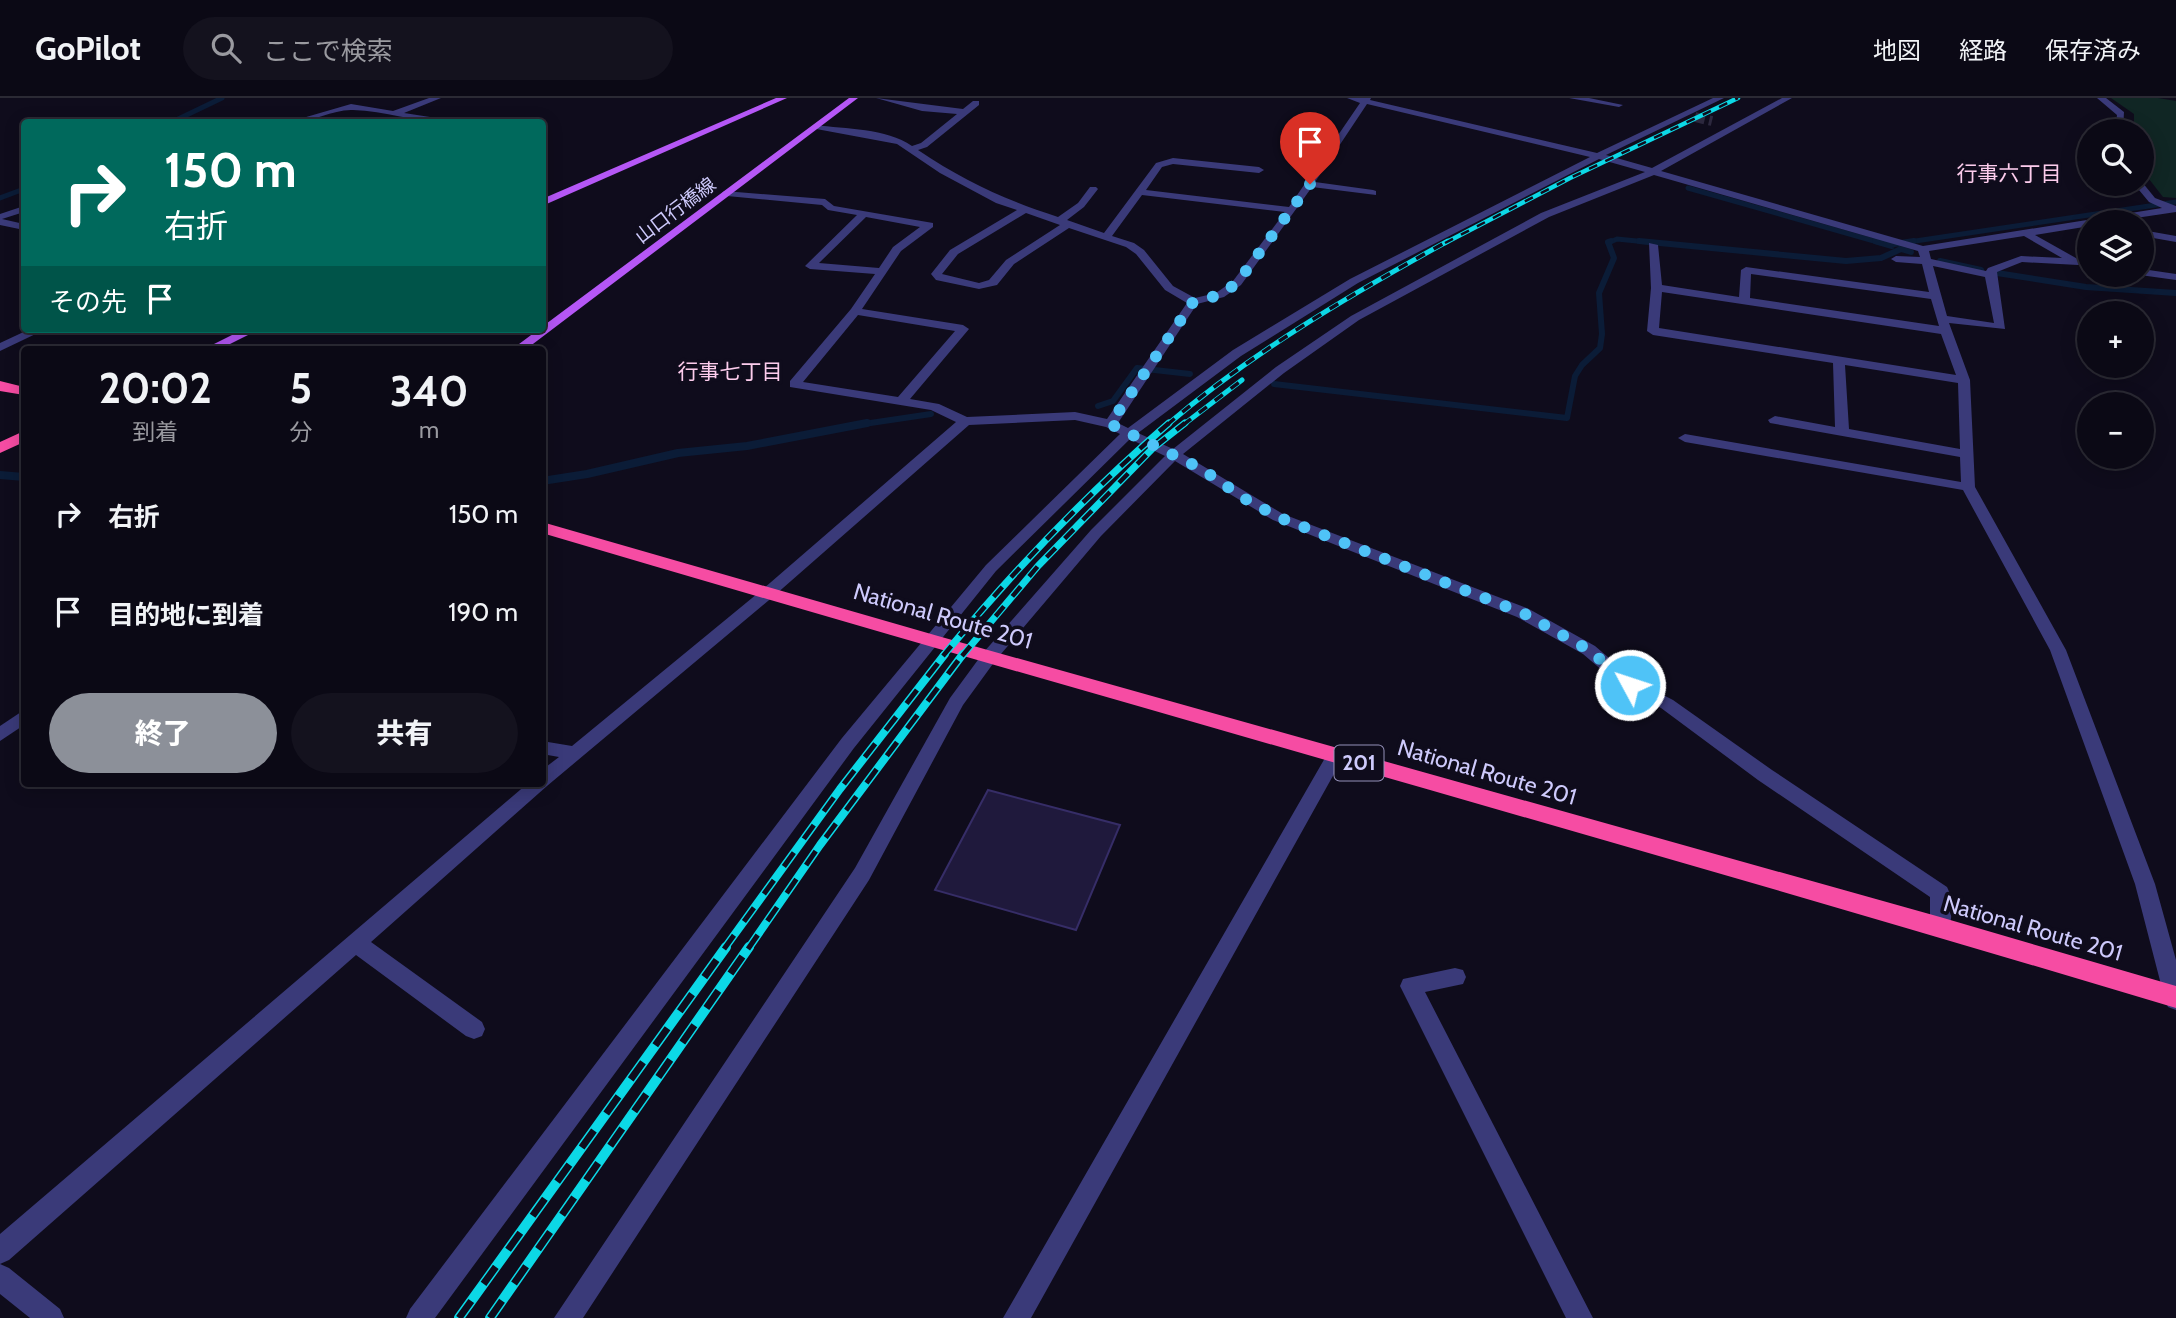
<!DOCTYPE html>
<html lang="ja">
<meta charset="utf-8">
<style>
body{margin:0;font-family:Cabin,"Noto Sans JP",sans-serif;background:#14121e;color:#f1f3f6;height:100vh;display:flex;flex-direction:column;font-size:26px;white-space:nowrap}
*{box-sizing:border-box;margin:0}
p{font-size:23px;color:#9a9aa0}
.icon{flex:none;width:38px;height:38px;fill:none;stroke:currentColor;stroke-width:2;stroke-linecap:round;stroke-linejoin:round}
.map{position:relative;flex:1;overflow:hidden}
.sheet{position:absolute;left:21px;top:248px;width:525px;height:441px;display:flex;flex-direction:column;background:#0b0915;border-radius:7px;box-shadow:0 4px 18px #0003,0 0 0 2px #2b2a34}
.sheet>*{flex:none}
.hud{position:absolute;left:21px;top:21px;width:525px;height:214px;border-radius:7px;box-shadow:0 4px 18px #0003,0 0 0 2px #2b2a34;background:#00695c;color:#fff;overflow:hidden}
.controls{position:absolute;left:2077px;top:21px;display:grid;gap:14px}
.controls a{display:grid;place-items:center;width:77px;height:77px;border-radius:50%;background:#0b0915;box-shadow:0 4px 18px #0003,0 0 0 2px #2b2a34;font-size:35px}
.pin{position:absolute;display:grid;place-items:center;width:60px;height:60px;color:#fff;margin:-72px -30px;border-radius:50% 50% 50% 0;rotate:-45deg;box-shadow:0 0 7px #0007}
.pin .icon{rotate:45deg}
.me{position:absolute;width:77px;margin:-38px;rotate:310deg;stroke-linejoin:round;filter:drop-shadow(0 0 5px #0008)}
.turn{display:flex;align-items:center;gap:24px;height:147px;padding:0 28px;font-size:32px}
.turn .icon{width:91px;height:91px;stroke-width:2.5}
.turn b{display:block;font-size:49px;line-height:60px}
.then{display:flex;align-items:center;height:66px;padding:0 28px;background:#0003;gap:14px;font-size:26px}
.eta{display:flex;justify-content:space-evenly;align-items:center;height:119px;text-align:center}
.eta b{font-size:42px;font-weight:800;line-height:49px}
.button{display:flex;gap:14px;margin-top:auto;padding:14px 28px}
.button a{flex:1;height:80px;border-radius:42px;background:#8c9099;color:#fff;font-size:28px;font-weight:800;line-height:80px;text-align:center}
.button a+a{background:#14121e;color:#f1f3f6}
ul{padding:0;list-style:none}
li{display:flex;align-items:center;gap:21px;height:98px;padding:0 28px}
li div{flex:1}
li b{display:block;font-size:26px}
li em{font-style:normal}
header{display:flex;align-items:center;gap:42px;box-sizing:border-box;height:98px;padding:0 35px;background:#0b0915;border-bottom:2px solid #2b2a34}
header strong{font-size:33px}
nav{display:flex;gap:38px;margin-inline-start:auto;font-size:24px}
.search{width:490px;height:63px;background:#14121e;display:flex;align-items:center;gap:18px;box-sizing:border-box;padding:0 24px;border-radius:38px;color:#9a9aa0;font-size:26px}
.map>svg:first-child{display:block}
.green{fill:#102624}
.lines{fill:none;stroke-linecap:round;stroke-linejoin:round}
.stream-far2{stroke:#0b1c37;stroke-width:5}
.stream-far1{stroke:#0b1c37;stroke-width:6}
.stream{stroke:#0b1c37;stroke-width:8}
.building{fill:#1f193c;stroke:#362d67;stroke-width:2}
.minor-tunnel{stroke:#2c283e;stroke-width:10;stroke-dasharray:10 4.5;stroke-linecap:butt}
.minor{fill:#3a3a79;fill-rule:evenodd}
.major{fill:#b557f6;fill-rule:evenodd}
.highway{fill:#f64ca3;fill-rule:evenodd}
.rail-far4-casing{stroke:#0cd8e6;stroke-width:4.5}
.rail-far3-casing{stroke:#0cd8e6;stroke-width:5}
.rail-far2-casing{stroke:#0cd8e6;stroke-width:7}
.rail-far1-casing{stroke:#0cd8e6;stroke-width:8}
.rail-casing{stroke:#0cd8e6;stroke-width:10}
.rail-far4{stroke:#0f0c1c;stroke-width:2.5;stroke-dasharray:9;stroke-linecap:butt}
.rail-far3{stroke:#0f0c1c;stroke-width:3.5;stroke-dasharray:10;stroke-linecap:butt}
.rail-far2{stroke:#0f0c1c;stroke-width:4.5;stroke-dasharray:13;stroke-linecap:butt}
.rail-far1{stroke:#0f0c1c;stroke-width:5;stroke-dasharray:17;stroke-linecap:butt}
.rail{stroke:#0f0c1c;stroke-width:7;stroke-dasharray:21;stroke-linecap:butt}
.route{stroke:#4fc3f7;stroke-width:12;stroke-dasharray:0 21.6}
.labels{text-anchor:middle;stroke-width:7;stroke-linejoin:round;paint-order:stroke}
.far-street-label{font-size:19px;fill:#cecafc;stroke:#0f0c1c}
.far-neighbourhood-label{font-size:21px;fill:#fcccec;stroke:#0f0c1c}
.shield{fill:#0f0c1c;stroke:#9591b9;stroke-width:2}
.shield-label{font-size:21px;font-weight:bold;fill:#cecafc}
.street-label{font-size:23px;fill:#cecafc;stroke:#0f0c1c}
</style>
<header>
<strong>GoPilot</strong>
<div class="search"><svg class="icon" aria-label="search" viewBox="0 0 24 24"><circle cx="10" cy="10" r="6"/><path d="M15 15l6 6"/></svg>ここで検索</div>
<nav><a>地図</a><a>経路</a><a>保存済み</a></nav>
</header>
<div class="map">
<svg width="2176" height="1220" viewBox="0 0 2176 1220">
<rect width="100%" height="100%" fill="#0f0c1c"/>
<!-- green -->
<path class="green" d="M2111,0H2158L2176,3V100L2163,99L2142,72V33H2134V16Z"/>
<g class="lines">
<!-- stream-far2 -->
<path class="stream-far2" d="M172,24L222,0
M1688,90L1881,145
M0,100L24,91
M1608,145L1617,141L1657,145
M1902,145L2176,104"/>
<!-- stream-far1 -->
<path class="stream-far1" d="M1639,143L1846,163L1881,160L1901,151L1911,154
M1875,143L1892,148
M1888,147L1914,143
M1940,163L1981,172
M1997,175L2086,189L2176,195
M1274,286L1567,320L1575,278L1582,267L1600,250L1602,236L1599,195L1614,160L1608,144L1611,143
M1098,308L1113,303L1137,270L1190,276
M857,327L931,316"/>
<!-- stream -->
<path class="stream" d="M0,377L24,379
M542,383L587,376L678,355L747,348L867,325"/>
</g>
<!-- building -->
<path class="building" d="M988,692L1120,727L1076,832L935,792Z"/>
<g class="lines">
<!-- minor-tunnel -->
<path class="minor-tunnel" d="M1695,19L1712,23"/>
<!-- minor -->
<path class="minor" d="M429,0H441L404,15L443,21L447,24C415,24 385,13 353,12C332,11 311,26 289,24L351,6L393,13Z
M876,0L963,11L973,3H979V7L927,49L918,52C964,83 1005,102 1058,119L1078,105L1090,89H1096L1098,91L1084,109L1067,122L1104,135L1156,65L1173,60L1259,69L1264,72L1259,75L1173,66L1162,69L1146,92L1289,109L1360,5L1347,0H1371L1370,2L1597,55L1713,0H1724L1606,57L1652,70L1782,0H1792L1661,73L1923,148L2162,110L2149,104L2134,86L2142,84L2155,100L2176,108V114L2109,124H2090V128L2035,137L2083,164L2078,167L2022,164L1997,174L2005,231L1949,225L1970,282L1975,389L2066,552L2155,786L2176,862V912L2168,909L2165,902L2135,786L2050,552L1963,392L1685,344L1678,340L1685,336L1961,384L1960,359L1770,325L1768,322L1775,318L1835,329L1833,265L1653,237L1647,233L1651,190L1649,145L1658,147L1662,187L1739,199L1741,172L1746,169L1929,194L1922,166L1896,164L1891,161L1896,158L1920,159L1918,153L1654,77L1549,119L1359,222L1284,275L1183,356L1283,416L1529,511L1595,548L1636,583L1673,602L1772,672L1947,789C1953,800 1953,824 1947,835L1940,838L1933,835L1930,829V799L1758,682L1661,610L1624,591L1583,556L1517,519L1273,422L1175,363L1101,438L995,563L963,607L869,782L583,1220H554L855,770L950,600L983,555L1091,432L1165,358L1130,341L996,473L854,650L435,1220H406L410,1211L842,640L986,467L1120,336L1106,329L1075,322L969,327L775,497L547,688L371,844L482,924L485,931L482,938L474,941L466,938L356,857L9,1162L0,1166V1136L527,686H542V672L559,659L542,656V643L572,648L763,491L956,324L931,312L790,289V283L851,211L875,176L810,171L805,168L857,117L828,112L822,107L727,98L722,95L724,93L825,101L834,108L933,125V129L901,153L862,211L963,227L969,231L910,301L939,306L967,319L1075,314L1107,321L1187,205L1165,192L1136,156L1126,149L1069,130L1014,166L997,187L979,191L936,182L931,176L950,152L1017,112L996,105L940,75L897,46L811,30L815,27C846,31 886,30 912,48L921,45L957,16L922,13ZM1367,6L1590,59L1350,181L1233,252L1128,330L1118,325L1197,206L1224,199L1241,187L1312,89L1376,97V93L1373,92L1315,84ZM1599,61L1645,74L1541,115L1351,218L1276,269L1173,351L1138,335L1241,258L1358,185ZM1142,97L1285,114L1233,183L1216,195L1195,200L1173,188L1144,152L1134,145L1112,138ZM1026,115L1060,127L1006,162L989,182L979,185L942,176L958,156ZM866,119L920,129L893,149L879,170L819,165ZM2024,138L2062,160L2021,158L1988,170L1986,173L1931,161L1929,153ZM1933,168L1985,179L1994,225L1947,218ZM1751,176L1931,201L1939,228L1750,200ZM1662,194L1941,236L1956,277L1659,230ZM858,217L955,233L898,299L803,284ZM1845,267L1958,285L1960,351L1849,331Z
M1569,0H1589L1623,7L1619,9Z
M2097,0H2106L2124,14L2123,33H2115L2117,17Z
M24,108V114L2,121L24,126V132L0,127V116Z
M2142,132L2176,138V144L2142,138Z
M2142,171L2176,176V182L2140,177Z
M30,231H46L0,253V245Z
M24,612V627L0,643V628Z
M1335,651L1341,653L1344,658L1031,1220H1003L1329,653Z
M1455,870L1463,872L1466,879L1463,886L1425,894L1593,1220H1566L1400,888L1403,881Z
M0,1166L9,1170L60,1211L64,1220H30L0,1196Z"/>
<!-- major -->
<path class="major" d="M776,0H787L542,108V101Z
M849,0H858L525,252H511Z
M244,231H260L218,252H202Z"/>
<!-- highway -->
<path class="highway" d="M0,283L24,289V297L0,293Z
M24,333V344L0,355V344Z
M542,424L938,538L1940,819L2176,888V910C1633,747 1086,596 542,435Z"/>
<!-- rail-far4 casing -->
<g class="rail-far4-casing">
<path id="rail-far4" d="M1445,145L1570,80L1738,0"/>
</g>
<!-- rail-far3 casing -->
<g class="rail-far3-casing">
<path id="rail-far3" d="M1167,327C1252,254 1350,197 1448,143
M1183,327L1242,282"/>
</g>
<!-- rail-far2 casing -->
<g class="rail-far2-casing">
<path id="rail-far2" d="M943,558C1012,474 1087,396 1169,325
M962,558L1038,468L1152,351L1185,325"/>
</g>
<!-- rail-far1 casing -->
<g class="rail-far1-casing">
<path id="rail-far1" d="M724,851L840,691L945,556
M748,851L820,747L963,556"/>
</g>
<!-- rail casing -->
<g class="rail-casing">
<path id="rail" d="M459,1220L726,849
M490,1220L749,849"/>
</g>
<!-- rail-far4 -->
<use href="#rail-far4" class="rail-far4"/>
<!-- rail-far3 -->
<use href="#rail-far3" class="rail-far3"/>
<!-- rail-far2 -->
<use href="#rail-far2" class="rail-far2"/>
<!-- rail-far1 -->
<use href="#rail-far1" class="rail-far1"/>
<!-- rail -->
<use href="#rail" class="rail"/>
</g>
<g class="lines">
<!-- route -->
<path class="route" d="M1310,86L1237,185L1220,197L1193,204L1110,326L1200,370L1247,402L1278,419L1523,515L1589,552L1630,587"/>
</g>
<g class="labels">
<!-- far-street labels -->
<g class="far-street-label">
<text transform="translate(675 112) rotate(-37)" y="7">山口行橋線</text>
</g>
<!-- far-neighbourhood labels -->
<g class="far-neighbourhood-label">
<text x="2009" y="83">行事六丁目</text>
<text x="730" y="281">行事七丁目</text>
</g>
<!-- shield labels -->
<rect class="shield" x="1334.5" y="647.5" width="49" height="35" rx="5"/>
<g class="shield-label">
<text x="1359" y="672">201</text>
</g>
<!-- street labels -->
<g class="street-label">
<text transform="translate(943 518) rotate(16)" y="8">National Route 201</text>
<text transform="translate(1487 674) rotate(16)" y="8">National Route 201</text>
<text transform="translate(2033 830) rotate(16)" y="8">National Route 201</text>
</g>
</g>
</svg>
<div class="controls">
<a><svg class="icon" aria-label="search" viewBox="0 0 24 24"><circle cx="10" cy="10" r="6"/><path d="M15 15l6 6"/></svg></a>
<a><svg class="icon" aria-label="layers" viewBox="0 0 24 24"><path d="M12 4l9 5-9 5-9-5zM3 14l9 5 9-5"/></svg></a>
<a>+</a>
<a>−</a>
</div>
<div class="pin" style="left:1310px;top:86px;background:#d93025"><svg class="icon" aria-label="arrive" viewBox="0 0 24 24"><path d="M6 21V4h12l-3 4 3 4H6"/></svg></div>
<svg class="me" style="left:1630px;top:587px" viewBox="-20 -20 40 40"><circle r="17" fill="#4fc3f7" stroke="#fff" stroke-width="3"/><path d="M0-11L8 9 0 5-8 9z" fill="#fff"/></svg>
<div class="hud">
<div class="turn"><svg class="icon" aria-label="right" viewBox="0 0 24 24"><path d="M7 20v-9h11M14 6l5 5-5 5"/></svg><div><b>150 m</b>右折</div></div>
<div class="then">その先<svg class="icon" aria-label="arrive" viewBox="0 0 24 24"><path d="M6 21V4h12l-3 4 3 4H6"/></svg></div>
</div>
<section class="sheet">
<div class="eta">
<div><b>20:02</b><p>到着</p></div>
<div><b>5</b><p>分</p></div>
<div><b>340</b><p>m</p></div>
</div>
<ul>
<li><svg class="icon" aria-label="right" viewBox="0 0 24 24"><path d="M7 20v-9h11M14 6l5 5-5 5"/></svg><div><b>右折</b></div><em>150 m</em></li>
<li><svg class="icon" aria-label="arrive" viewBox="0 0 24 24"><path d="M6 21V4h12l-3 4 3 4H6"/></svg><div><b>目的地に到着</b></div><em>190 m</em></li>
</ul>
<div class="button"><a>終了</a><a>共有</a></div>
</section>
</div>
